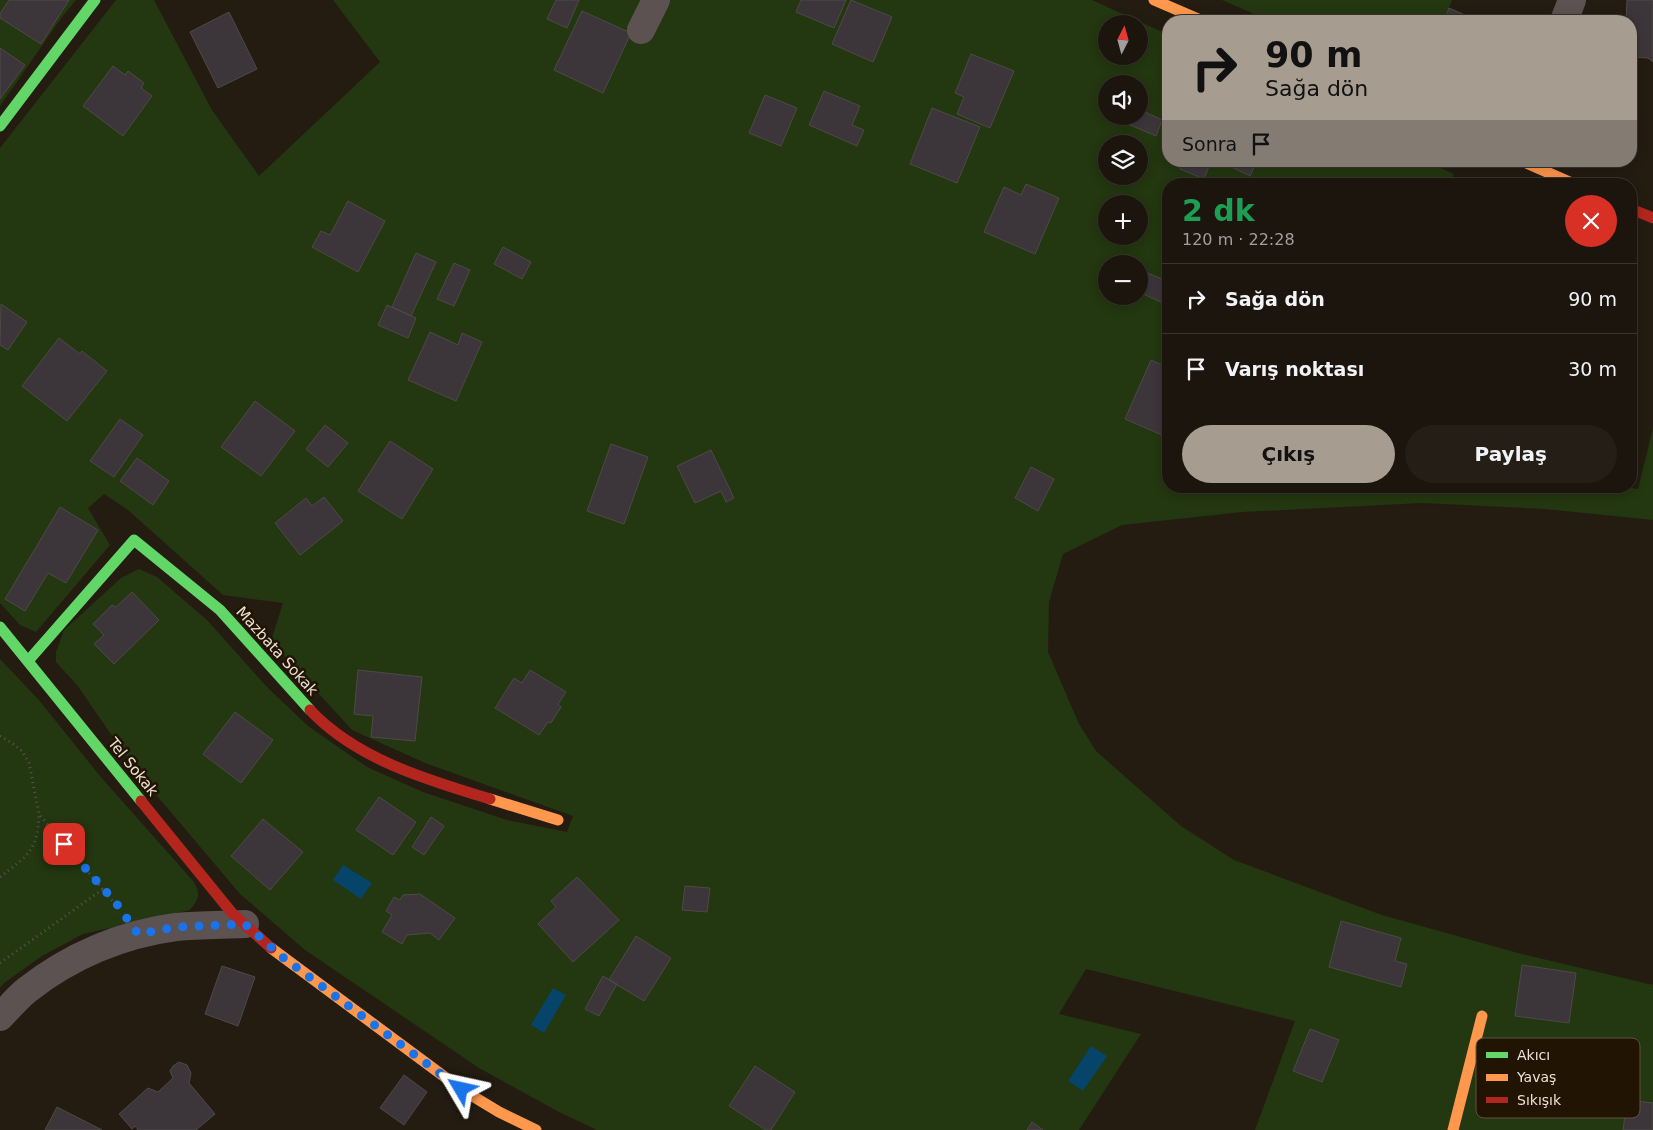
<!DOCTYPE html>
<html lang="tr">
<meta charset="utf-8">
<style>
body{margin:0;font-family:"DejaVu Sans",sans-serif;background:#241e16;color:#f1f3f6;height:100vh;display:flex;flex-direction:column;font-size:19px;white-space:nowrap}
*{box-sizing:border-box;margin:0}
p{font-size:16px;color:#a09f9d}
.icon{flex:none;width:28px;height:28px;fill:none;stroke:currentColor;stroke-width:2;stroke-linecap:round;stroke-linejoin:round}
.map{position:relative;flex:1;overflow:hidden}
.drawer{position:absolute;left:1162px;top:178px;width:475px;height:315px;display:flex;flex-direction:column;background:#1b150d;border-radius:20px;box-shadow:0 2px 12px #0003,0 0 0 1px #39342e}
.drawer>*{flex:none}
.hud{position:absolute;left:1162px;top:15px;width:475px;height:152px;border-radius:20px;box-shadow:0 2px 12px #0003,0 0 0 1px #39342e;background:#a69c90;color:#111;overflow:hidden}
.needle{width:32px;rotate:6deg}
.controls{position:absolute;left:1098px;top:15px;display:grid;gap:10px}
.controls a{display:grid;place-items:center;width:50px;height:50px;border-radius:50%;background:#1b150d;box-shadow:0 2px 12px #0003,0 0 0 1px #39342e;font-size:25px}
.pin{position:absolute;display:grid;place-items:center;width:42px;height:42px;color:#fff;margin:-21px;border-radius:10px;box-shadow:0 2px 8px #0006}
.me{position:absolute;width:55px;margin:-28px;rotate:306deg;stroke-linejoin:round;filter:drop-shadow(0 0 4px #0008)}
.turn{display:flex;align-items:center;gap:18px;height:105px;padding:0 20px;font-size:22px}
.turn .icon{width:65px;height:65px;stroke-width:2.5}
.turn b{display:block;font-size:35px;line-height:42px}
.then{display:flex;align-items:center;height:48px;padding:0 20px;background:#0003;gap:10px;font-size:19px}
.round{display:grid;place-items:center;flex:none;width:52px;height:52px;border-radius:26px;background:#241e16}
.headline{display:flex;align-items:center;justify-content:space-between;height:85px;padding:0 20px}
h1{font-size:30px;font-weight:700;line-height:38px;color:#1e9e55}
.cta{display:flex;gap:10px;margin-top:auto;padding:10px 20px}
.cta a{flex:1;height:58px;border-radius:30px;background:#a69c90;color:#111;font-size:20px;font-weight:700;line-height:58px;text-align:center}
.cta a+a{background:#241e16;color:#f1f3f6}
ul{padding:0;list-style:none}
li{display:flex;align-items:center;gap:15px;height:70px;padding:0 20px;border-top:1px solid #39342e}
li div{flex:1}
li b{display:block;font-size:19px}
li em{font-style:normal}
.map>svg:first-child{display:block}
.green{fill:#233710;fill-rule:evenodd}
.water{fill:#064569}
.building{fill:#3c363a;stroke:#4e4948}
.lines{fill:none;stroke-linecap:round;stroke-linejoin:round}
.path{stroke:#5b5250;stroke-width:3;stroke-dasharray:1 4;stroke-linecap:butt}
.street{stroke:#5c5251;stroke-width:28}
.fast{stroke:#63d668;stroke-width:11}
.slow{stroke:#ff974d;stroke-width:11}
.jam{stroke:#b3261e;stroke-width:11}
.route{stroke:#1a73e8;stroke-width:9;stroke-dasharray:0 16.2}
.labels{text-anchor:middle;stroke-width:5;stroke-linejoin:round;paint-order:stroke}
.street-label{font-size:15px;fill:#ece1d5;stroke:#221402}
.key{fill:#221402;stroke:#5f5241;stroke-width:1}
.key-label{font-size:14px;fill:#ece1d5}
</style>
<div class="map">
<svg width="1653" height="1130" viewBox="0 0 1653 1130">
<rect width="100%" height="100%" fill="#241c11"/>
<!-- green -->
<path class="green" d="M0,0H76L62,17L0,106Z
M116,0H154L212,110L259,176L380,62L333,0H1092L1169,35V161H1425L1454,174L1450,184H1169V486H1619L1638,489L1653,428V520L1545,509L1422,503L1243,512L1122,525L1063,554L1049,602L1048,652L1079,724L1096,751L1181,826L1234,860L1382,915L1518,953L1653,985V1130H1255L1295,1021L1086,969L1059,1014L1141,1034L1079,1130H597L559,1112L479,1068L305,950L240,894L137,772L77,685L56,662V652L64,630L121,578L139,569L157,577L207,620L267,687L308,726L367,767L423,792L507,820L567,832L573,816L425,763L352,730L271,641L283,603L223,595L128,510L104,494L88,508L110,545L36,632L20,625L0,603V148ZM1106,24H1139V56H1106ZM1106,84H1139V116H1106ZM1106,144H1139V176H1106ZM1106,204H1139V236H1106ZM1106,264H1139V296H1106Z
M1222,0H1452L1444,21H1270Z
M0,659L38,699L100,776L194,882C201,895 199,898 190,910L83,934L42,956L4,983L0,988Z"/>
<!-- water -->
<path class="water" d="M343,865L372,883L361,899L333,880Z
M553,988L566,995L544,1033L531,1025Z
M1091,1046L1107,1056L1083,1091L1068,1081Z"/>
<!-- building -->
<path class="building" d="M9,0H69L41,44L0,18V14Z
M556,0H579L567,28L547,19Z
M801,0H846L834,28L796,12Z
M851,0L892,17L873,62L832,44Z
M1627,0H1653V62L1648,58L1631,57V21H1626Z
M1449,8L1472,18L1471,21H1444Z
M582,11L631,33L603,93L554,70Z
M229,12L257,69L218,88L190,32Z
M0,48L25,65L0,99Z
M971,54L1014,71L990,128L957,114L964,97L955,93Z
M113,66L125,75L128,71L144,83L141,88L152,96L123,136L83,106Z
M824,91L860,106L852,125L864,130L857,146L809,125Z
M765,95L797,108L781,146L749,133Z
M932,108L980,127L957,183L910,164Z
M1139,109L1162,120L1156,136L1116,119L1117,116H1139Z
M1183,161H1211L1204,179L1180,169Z
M1219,161H1257L1250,176Z
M1026,184L1059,198L1035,254L984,232L1004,187L1021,195Z
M348,201L385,221L358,272L312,247L321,231L330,235Z
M503,247L531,262L522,279L494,264Z
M416,253L436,262L411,316L392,307Z
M454,263L470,270L454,306L437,299Z
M1148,273L1169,282V306L1139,292Z
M1,304L27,322L8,350L0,345Z
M387,305L416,318L408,338L378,325Z
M430,332L458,345L462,333L482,342L456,401L408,380Z
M59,338L80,354L82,351L107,371L67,421L22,386Z
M1151,360L1169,368V438L1125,419Z
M255,401L295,431L261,476L221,447Z
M120,419L143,435L114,477L90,461Z
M325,425L348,443L328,467L306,449Z
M390,441L433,469L402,519L358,491Z
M611,444L648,457L624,524L587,511Z
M711,450L734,498L726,502L721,491L695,503L677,466Z
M137,458L169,481L153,505L120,481Z
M1031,467L1054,479L1038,511L1015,498Z
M324,497L343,521L300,555L275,523L306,498L312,506Z
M60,507L98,530L66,583L48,573L25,611L5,599Z
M132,592L159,620L114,664L94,644L104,635L93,624L112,605L116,607Z
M358,670L422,677L415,741L371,737L373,716L354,714Z
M530,670L566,692L558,704L561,707L551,723L548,722L539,735L495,708L514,678L522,683Z
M235,712L273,740L241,783L203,754Z
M379,797L416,822L393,855L356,830Z
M431,817L444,826L424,855L412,847Z
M263,819L303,852L270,890L231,856Z
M577,877L619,920L573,962L538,924L556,907L551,901Z
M685,886L710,888L707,912L682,910Z
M420,894L455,918L439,940L430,933L407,935L402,944L382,932L392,915L386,911L394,897L400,900L403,895Z
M1341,921L1401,938L1395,961L1407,964L1401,987L1329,967Z
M636,936L671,958L644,1001L609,980Z
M1522,965L1576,973L1569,1023L1515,1016Z
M222,966L255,977L238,1026L205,1014Z
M603,976L617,984L599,1016L585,1009Z
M1310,1029L1339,1040L1322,1082L1293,1071Z
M179,1062L187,1065L191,1073L189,1083L215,1114L196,1130H138L135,1126L132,1129L119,1114L148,1088L158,1092L173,1078L170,1071L173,1066Z
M755,1066L795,1092L771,1130H766L729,1106Z
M404,1075L427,1092L404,1125L380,1108Z
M1627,1100L1653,1103V1130H1623Z
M57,1107L102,1130H45Z
M1032,1122L1043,1130H1027Z"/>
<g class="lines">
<!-- path -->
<path class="path" d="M0,736L12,743L22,751L29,763L39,814L121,911
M0,877C27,856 38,851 39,814
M0,963L103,889"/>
<!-- street -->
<path class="street" d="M1564,21L1572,0
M641,30L656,0
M0,1017C9,1008 17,998 27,990C70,956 122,934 176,927C199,925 222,925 245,924"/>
<!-- fast -->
<path class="fast" d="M0,126L95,0
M0,627L141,801
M28,661L134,540L220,610L310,710"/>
<!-- slow -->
<path class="slow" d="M1154,0L1203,21
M1522,161L1574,184
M490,799L558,820
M271,948L461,1089L499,1112L536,1130
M1453,1130L1482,1016"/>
<!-- jam -->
<path class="jam" d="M1631,209L1653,218
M310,710C356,759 427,780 490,799
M141,801L232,913L271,948"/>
</g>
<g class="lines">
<!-- route -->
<path class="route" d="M64,844L116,903L138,934L177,927L245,924L281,956L461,1089"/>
</g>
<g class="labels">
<!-- street labels -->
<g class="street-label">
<text transform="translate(277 651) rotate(48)" y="5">Mazbata Sokak</text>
<text transform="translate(133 767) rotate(51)" y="5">Tel Sokak</text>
</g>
</g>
<!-- legend -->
<rect x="1476" y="1038" width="164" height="80" rx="8" class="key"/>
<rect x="1486" y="1052" width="22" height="6" fill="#63d668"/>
<rect x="1486" y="1074" width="22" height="7" fill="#ff974d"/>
<rect x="1486" y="1097" width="22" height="6" fill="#b3261e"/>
<g class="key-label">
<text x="1517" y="1060">Akıcı</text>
<text x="1517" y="1082">Yavaş</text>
<text x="1517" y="1105">Sıkışık</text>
</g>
</svg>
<div class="controls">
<a><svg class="needle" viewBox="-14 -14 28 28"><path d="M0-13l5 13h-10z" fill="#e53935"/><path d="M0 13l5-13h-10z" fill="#a09f9d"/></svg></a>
<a><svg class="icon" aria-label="sound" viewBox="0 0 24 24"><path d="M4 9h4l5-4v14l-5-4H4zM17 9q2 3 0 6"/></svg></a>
<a><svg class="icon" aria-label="layers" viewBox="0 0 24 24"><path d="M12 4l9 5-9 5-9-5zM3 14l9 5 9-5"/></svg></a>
<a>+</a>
<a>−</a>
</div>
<div class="pin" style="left:64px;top:844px;background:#d93025"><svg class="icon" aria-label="arrive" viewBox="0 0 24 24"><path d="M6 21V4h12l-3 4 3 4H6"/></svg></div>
<svg class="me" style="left:461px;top:1089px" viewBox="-20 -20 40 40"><path d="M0-17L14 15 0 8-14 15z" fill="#1a73e8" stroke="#fff" stroke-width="4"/></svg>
<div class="hud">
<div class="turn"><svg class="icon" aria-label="right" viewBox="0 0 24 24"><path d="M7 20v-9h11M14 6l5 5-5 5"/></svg><div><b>90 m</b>Sağa dön</div></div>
<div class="then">Sonra<svg class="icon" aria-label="arrive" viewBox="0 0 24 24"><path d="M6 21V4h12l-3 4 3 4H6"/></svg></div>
</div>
<section class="drawer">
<div class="headline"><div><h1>2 dk</h1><p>120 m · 22:28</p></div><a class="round" style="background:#d93025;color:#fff"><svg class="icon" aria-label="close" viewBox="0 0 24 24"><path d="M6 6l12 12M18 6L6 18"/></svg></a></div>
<ul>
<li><svg class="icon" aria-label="right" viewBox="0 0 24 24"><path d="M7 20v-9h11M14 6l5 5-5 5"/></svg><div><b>Sağa dön</b></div><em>90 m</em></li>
<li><svg class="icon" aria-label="arrive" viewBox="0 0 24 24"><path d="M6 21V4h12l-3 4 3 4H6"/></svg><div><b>Varış noktası</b></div><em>30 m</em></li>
</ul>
<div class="cta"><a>Çıkış</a><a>Paylaş</a></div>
</section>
</div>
